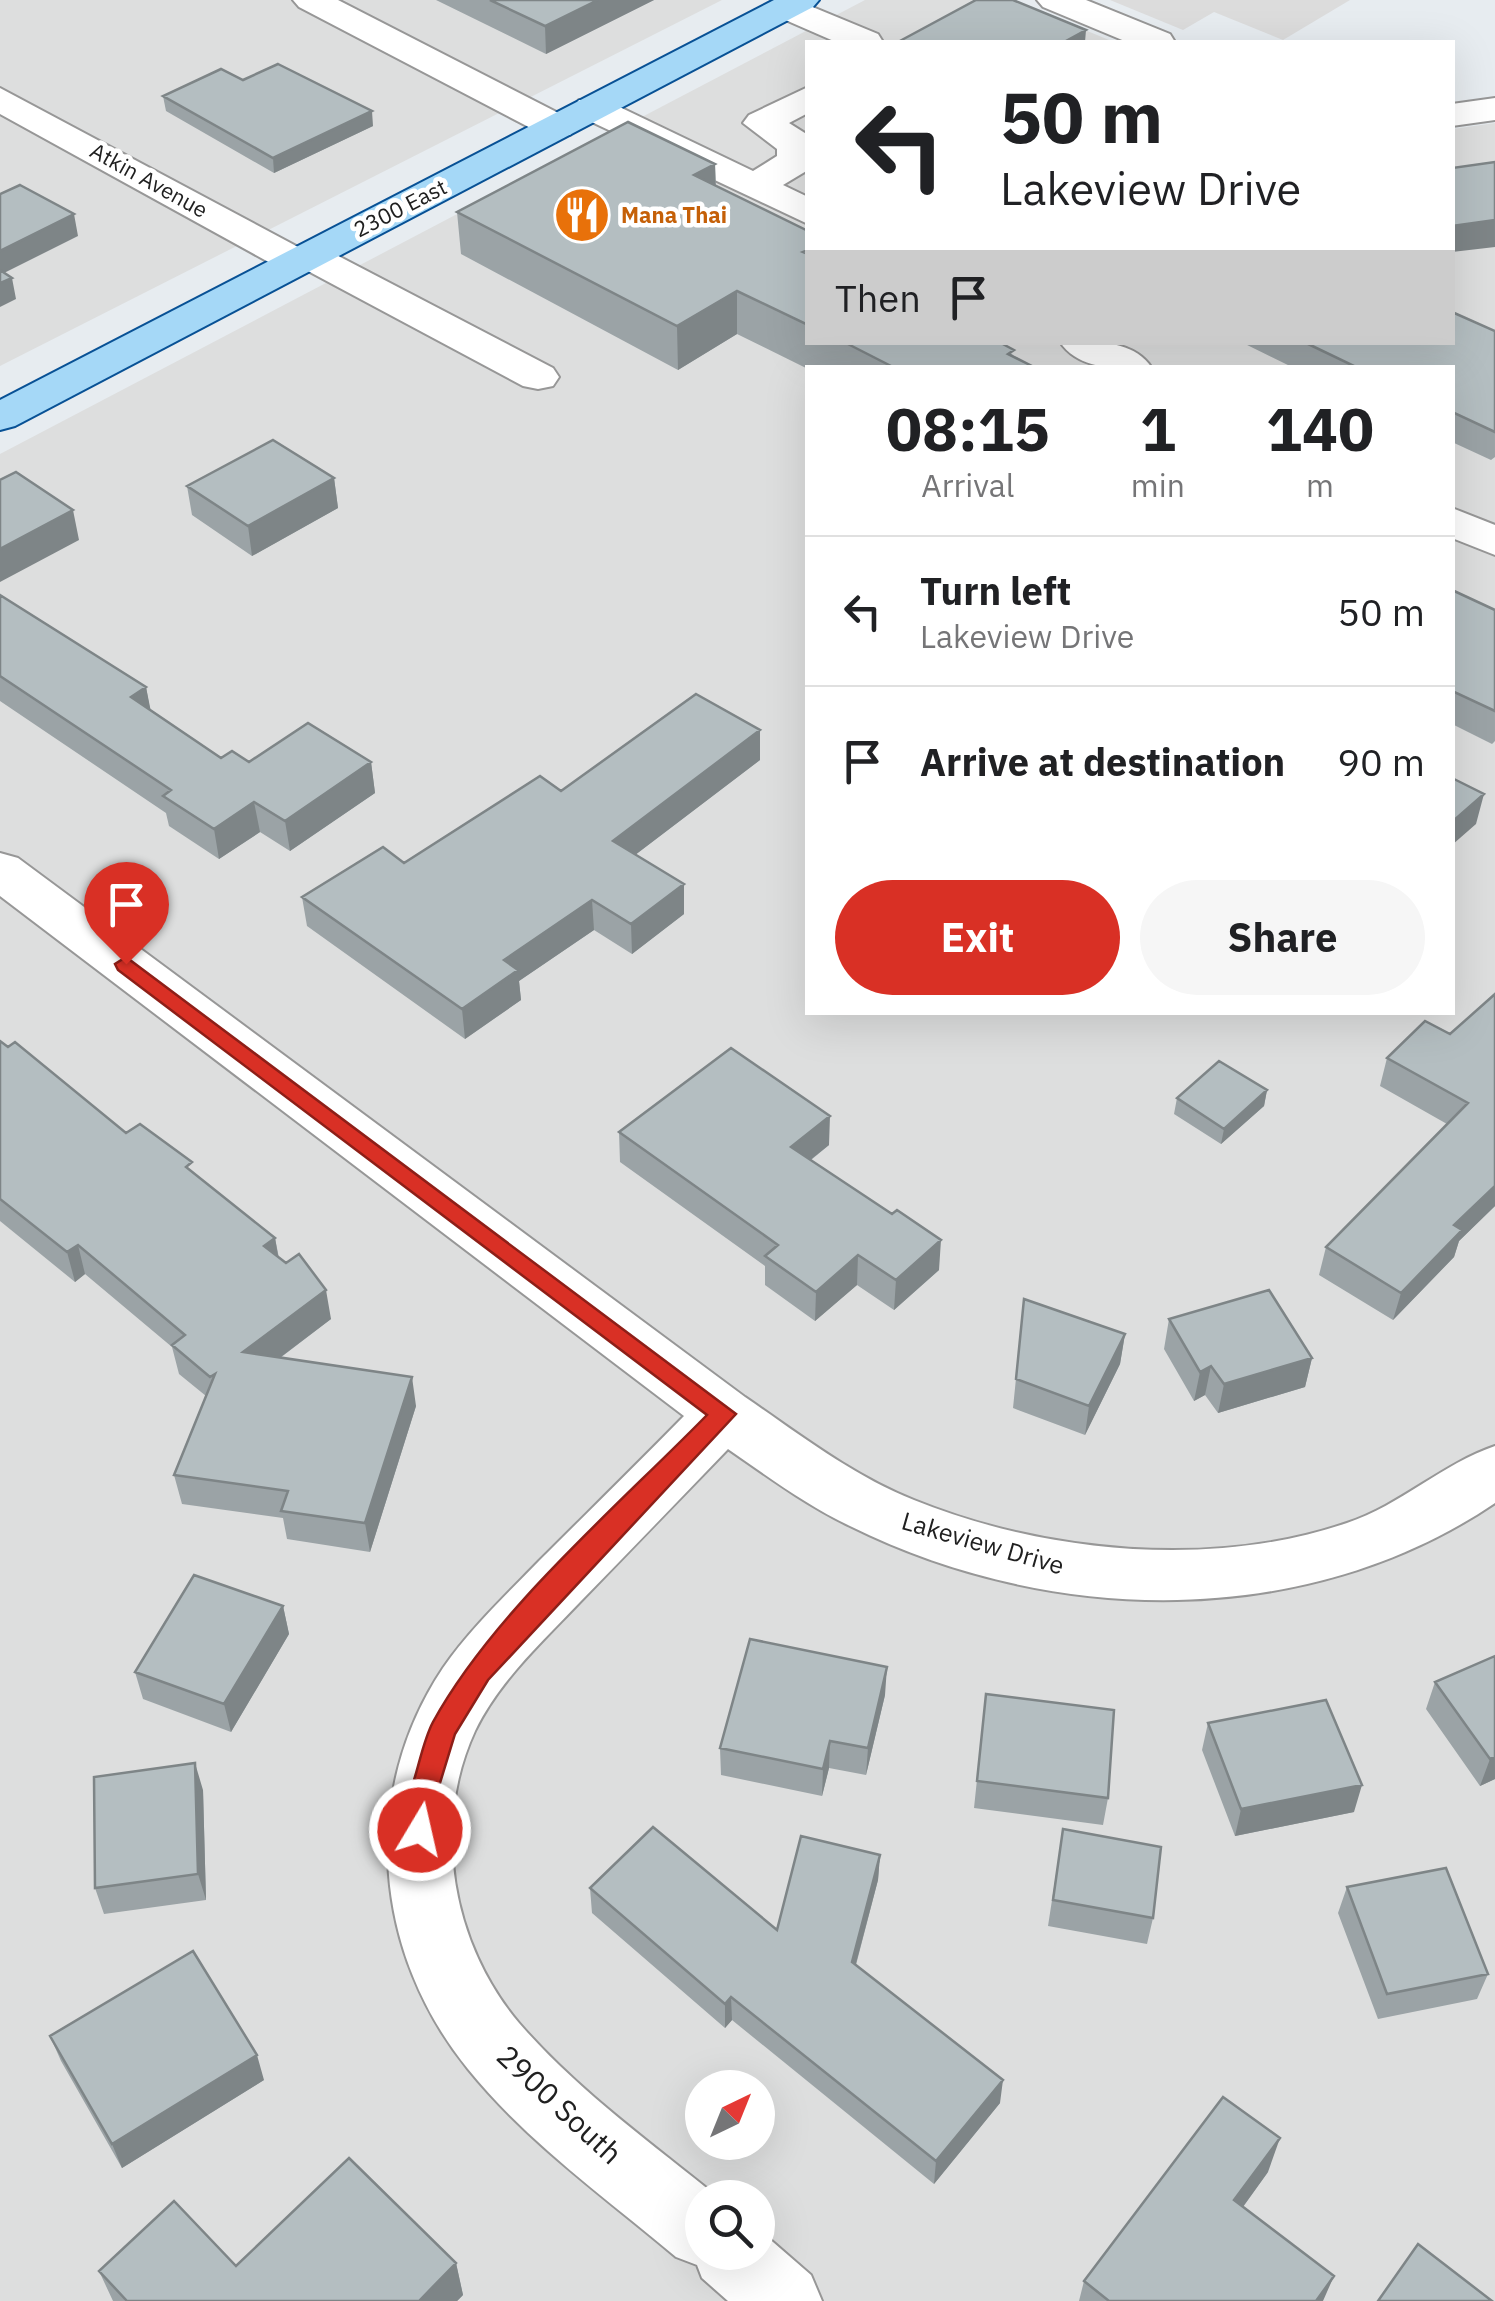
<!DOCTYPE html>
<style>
body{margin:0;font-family:"IBM Plex Sans",sans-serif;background:#f6f6f6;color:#202124;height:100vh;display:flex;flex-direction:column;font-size:38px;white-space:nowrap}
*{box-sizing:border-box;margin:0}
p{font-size:32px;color:#757577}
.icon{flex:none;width:55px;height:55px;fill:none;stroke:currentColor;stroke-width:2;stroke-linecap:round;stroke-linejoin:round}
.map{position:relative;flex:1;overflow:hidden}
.side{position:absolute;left:805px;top:365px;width:650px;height:650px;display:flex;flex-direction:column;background:#fff;border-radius:0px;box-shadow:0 10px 40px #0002}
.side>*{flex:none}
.banner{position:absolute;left:805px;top:40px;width:650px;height:305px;border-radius:0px;box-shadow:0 10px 40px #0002;background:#fff;color:#202124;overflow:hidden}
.needle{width:65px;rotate:43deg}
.controls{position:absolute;left:685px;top:2070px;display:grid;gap:20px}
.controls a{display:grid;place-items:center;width:90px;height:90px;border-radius:50%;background:#fff;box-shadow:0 10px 40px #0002;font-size:50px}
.pin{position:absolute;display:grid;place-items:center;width:85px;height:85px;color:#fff;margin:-102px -42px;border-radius:50% 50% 50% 0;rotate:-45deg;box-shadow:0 0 10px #0007}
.pin .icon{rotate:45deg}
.me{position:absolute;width:110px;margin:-55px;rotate:9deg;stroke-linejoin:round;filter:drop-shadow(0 0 8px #0008)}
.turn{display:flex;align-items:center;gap:35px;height:210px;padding:0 30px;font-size:45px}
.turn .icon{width:130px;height:130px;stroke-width:2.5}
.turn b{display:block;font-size:70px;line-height:85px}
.then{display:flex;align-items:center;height:95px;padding:0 30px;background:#0003;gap:20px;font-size:38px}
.eta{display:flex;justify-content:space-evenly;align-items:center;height:170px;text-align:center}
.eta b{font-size:60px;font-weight:700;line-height:70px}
.cta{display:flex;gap:20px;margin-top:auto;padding:20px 30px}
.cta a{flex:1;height:115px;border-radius:60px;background:#d93025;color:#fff;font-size:40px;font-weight:700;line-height:115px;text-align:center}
.cta a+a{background:#f6f6f6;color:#202124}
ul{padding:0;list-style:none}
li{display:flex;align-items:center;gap:30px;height:150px;padding:0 30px;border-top:2px solid #e0e0e0}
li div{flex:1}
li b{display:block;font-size:38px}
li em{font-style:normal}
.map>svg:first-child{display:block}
.residential{fill:#dddede;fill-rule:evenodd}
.parking{fill:#dcdcdc}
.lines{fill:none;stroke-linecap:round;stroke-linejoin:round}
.minor-casing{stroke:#979797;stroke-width:4}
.major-casing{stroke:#085195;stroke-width:4}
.minor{fill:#fff;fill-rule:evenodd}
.major{fill:#a5d8f7;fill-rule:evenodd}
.wall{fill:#9ba3a6}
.shaded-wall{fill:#7e8587}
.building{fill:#b4bec1;stroke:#7e8587;stroke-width:2.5}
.route{fill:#d93025;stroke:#8d1f18;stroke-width:2.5}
.labels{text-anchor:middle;stroke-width:9;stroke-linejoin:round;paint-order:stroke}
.far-street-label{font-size:22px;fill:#202020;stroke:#fff}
.far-food-label{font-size:22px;font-weight:bold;fill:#c56008;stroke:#fff;text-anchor:start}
.street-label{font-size:25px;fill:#202020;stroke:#fff}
.near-street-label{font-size:30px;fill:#202020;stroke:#fff}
</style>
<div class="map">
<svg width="1495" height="2301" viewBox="0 0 1495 2301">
<rect width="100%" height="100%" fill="#e7ecf0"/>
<!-- residential -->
<path class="residential" d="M0,0H722L0,366Z
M865,0H1012L1114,42H808V342H1452L1453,129L1495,123V2301H0V454ZM808,368H1452V1012H808ZM702,2088H758V2142H702ZM702,2198H758V2252H702Z"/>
<!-- parking -->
<path class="parking" d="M1110,0H1350L1283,40L1214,12L1183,30Z"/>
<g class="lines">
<!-- minor casing -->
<g class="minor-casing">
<path id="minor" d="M293,0H338L570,119L576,127L570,135H544L299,7Z
M776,0L798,1L878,34L883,42H836L774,15L768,8Z
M1037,0H1086L1170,34L1175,42H1127L1043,7Z
M808,87V113L789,123L808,135V170L783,185L808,197V224L579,116L573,108L579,100H605L753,171L777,156V149L743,123L749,115Z
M0,88L298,247L323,248L553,368L559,377L553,386L538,389L523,386L308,271L283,270L0,114Z
M1495,98V120L1452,126V104Z
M1060,342C1091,342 1132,338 1152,368C1121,368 1080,372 1060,342Z
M1452,508L1495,525V555L1452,538Z
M0,853L18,858L745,1397C799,1434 853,1476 914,1500C1045,1553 1212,1569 1347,1523C1401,1505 1442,1464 1495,1446V1503C1306,1631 1051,1626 850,1526C806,1505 767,1476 728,1449C679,1500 630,1551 580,1602C543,1641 499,1681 475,1731C431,1826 452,1944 519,2023C577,2090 650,2142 719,2198H702V2252H758V2229L811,2275L822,2301H728L702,2278L697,2265L676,2257C605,2197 527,2142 468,2069C374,1953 359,1794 443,1668C470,1629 506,1595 539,1561C587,1513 636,1465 684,1416L0,896Z"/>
</g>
<!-- major casing -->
<g class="major-casing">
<path id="major" d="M774,0H819L813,7L15,426L0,430V400Z"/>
</g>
<!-- minor -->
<use href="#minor" class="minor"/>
<!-- major -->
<use href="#major" class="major"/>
</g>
<!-- wall -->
<path class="wall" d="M436,0H654L546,54Z
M243,80L373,126L274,173L166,111L163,96Z
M715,164L716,186L808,231V342H999L1014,356L1036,368H808V369L737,334L678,370L461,254L457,212Z
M1495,331V457L1491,460L1452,442V368H1294L1241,342H1452Z
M334,478L338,508L252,556L192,515L187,486Z
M1452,590L1495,610V741L1492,744L1452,724Z
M0,595L146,687L150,710L221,758L249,762H371L375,793L290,851L260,832L219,859L169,826L166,813L0,701Z
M760,760L635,855L684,914L632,954L594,930L519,981L521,1000L465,1039L307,926L302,897L404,863L561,791Z
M1495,994V1206L1459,1241L1454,1257L1393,1320L1319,1275L1326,1247L1447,1124L1380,1086L1387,1058L1450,1034Z
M0,1041L126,1133L194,1173L275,1238L279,1258L331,1319L280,1358L416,1406L370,1552L287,1539L283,1518L182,1504L174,1475L206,1396L179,1374L172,1347L85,1274L75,1282L0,1221Z
M1267,1090L1264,1106L1221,1144L1174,1114L1177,1098Z
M619,1132L829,1145L811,1160L939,1270L894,1310L857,1285L815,1321L765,1285V1266L620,1162Z
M1024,1299L1125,1334L1120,1364L1085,1435L1013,1408Z
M1169,1319L1312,1358L1305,1387L1218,1413L1205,1395L1194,1401L1164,1349Z
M283,1606L289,1634L231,1732L143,1699L135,1672Z
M1495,1656V1779L1480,1786L1426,1709L1435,1682Z
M986,1694L1108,1798L1103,1825L974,1808Z
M885,1695L866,1775L829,1768L822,1796L721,1775L720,1748Z
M1208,1723L1354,1812L1235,1836L1202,1750Z
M203,1790L206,1900L104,1914L95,1888Z
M1063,1829L1153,1918L1147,1944L1048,1926Z
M880,1855L878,1880L856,1965L1000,2103L934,2184L732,2020L725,2028L592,1913L590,1888L777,1930Z
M1347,1887L1488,1974L1477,1999L1378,2019L1338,1913Z
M50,2036L264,2080L122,2168L61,2061Z
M1268,2172L1243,2207L1323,2301H1079L1084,2281Z
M456,2263L463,2295L457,2301H113L99,2271L236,2266Z"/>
<!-- shaded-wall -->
<path class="shaded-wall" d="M598,0H654L546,54L545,26Z
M1086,30L1085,42H1064Z
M372,111L373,126L274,173L273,158Z
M715,164L716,206L694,175Z
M74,214L78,236L0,275V251Z
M1495,220V247L1452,252V226Z
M12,278L16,299L0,307V283Z
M737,291V334L678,370L677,326Z
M334,478L338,508L252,556L248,526Z
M73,510L79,540L0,582V549Z
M146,687L152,717L131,697Z
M760,730V760L614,871L613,841Z
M371,762L375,793L290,851L285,821Z
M1484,794L1476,824L1452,845V822Z
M254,802L260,832L219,859L214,829Z
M684,884V914L632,954L631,924Z
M592,900L594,930L519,981L521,1000L465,1039L462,1009L504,960Z
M1267,1090L1264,1106L1221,1144L1224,1129Z
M830,1116L829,1145L790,1176L791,1147Z
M1495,1186V1206L1459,1241L1454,1257L1393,1320L1401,1293L1454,1225Z
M275,1238L280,1267L264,1246Z
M941,1240L939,1270L894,1310L896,1280Z
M78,1245L85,1274L75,1282L67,1252Z
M858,1255L857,1285L815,1321L816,1292Z
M326,1290L331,1319L249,1381L243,1352Z
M1125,1334L1120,1364L1085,1435L1089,1406Z
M1312,1358L1305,1387L1218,1413L1224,1384Z
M1211,1366L1205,1395L1194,1401L1200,1372Z
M412,1377L416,1406L370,1552L365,1523Z
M283,1606L289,1634L231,1732L224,1704Z
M887,1667L885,1695L866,1775L868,1748Z
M830,1741L829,1768L822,1796L823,1769Z
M1495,1757V1779L1480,1786L1490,1759Z
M195,1763L203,1790L206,1900L198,1874Z
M1362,1785L1354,1812L1235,1836L1241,1809Z
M880,1855L878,1880L850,1986L852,1962Z
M731,1997L732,2020L725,2028V2004Z
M257,2055L264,2080L122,2168L112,2144Z
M1003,2080L1000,2103L934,2184L936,2161Z
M1280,2138L1268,2172L1224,2233L1234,2200Z
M456,2263L463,2295L457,2301H419Z
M1334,2276L1323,2301H1316Z"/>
<!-- building -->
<path class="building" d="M490,0H598L545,26Z
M976,0H1013L1086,30L1064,42H898Z
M278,64L372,111L273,158L163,96L221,69L243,80Z
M628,122L715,164L694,175L808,231V250L803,252L808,254V325L737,291L677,326L457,212Z
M1495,162V220L1452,226V168Z
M20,185L74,214L0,251V194Z
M0,270L12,278L0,283Z
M1452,312L1495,331V432L1452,412V368H1358L1304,342H1452Z
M844,342H999L1014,350L1008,354L1036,368H895Z
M273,440L334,478L248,526L187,486Z
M16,472L73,510L0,549V480Z
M1452,590L1495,610V711L1452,691Z
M0,595L146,687L131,697L221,758L232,751L249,762L308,723L371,762L285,821L254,802L214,829L163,796L171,790L0,676Z
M696,694L760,730L613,841L684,884L631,924L592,900L504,960L518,970L462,1009L302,897L383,847L404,863L540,776L561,791Z
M1452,778L1484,794L1452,822Z
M1495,994V1186L1454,1225L1462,1230L1401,1293L1326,1247L1468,1103L1387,1058L1425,1021L1450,1034Z
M0,1041L8,1047L15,1042L126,1133L140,1124L192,1162L186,1167L275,1238L264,1246L286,1263L299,1254L326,1290L243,1352L412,1377L365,1523L281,1511L288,1491L174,1475L215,1374L210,1377L172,1345L185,1335L78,1245L67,1252L0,1199Z
M731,1048L830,1116L791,1147L892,1214L897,1210L941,1240L896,1280L858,1255L816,1292L765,1256L778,1245L619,1132Z
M1219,1061L1267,1090L1224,1129L1177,1098Z
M1269,1290L1312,1358L1224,1384L1211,1366L1200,1372L1169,1319Z
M1024,1299L1125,1334L1089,1406L1016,1379Z
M194,1575L283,1606L224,1704L135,1672Z
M750,1639L887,1667L868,1748L830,1741L823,1769L720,1748Z
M1495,1656V1757L1490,1759L1435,1682Z
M986,1694L1114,1710L1108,1798L977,1781Z
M1326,1700L1362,1785L1241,1809L1208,1723Z
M195,1763L198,1874L95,1888L94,1777Z
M653,1827L777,1930L801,1836L880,1855L852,1962L1003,2080L936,2161L731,1997L725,2004L590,1888Z
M1063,1829L1161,1847L1153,1918L1053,1900Z
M1446,1868L1488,1974L1387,1994L1347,1887Z
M193,1951L257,2055L112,2144L50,2036Z
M1223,2097L1280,2138L1234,2200L1334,2276L1316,2301H1109L1084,2281Z
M349,2158L456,2263L419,2301H127L99,2271L174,2201L236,2266Z
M1418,2244L1492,2301H1378Z"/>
<!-- route -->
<path class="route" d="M126,957L736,1414L488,1680L455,1734L436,1796L429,1839L420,1843L410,1839C402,1822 408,1798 414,1780C420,1761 424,1739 433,1722C494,1611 618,1506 707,1415L118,970L115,964Z"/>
<!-- icons -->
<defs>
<g id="restaurant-disc" transform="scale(2.875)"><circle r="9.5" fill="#e8710a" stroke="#fff"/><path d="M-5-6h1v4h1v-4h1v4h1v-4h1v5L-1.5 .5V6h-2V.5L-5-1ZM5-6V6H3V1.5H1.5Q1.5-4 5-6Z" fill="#fff"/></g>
</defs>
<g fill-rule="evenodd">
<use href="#restaurant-disc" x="582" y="215"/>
</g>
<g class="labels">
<!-- far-street labels -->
<g class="far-street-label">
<text transform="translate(149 180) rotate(29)" y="8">Atkin Avenue</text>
<text transform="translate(400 208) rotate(-27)" y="8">2300 East</text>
</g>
<!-- far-food labels -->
<g class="far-food-label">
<text x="621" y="223">Mana Thai</text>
</g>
<!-- street labels -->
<g class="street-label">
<text transform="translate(983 1543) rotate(16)" y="9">Lakeview Drive</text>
</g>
<!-- near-street labels -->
<g class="near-street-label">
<text transform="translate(559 2105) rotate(43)" y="10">2900 South</text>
</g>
</g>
</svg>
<div class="controls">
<a><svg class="needle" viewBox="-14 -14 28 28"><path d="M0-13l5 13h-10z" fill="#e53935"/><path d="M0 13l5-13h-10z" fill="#757577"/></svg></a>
<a><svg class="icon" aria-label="search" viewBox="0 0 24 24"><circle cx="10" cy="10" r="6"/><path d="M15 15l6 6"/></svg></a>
</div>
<div class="pin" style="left:126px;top:964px;background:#d93025"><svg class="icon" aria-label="arrive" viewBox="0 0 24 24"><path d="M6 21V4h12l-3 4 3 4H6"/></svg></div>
<svg class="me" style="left:420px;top:1830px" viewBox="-20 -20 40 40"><circle r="17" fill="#d93025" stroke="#fff" stroke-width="3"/><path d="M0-11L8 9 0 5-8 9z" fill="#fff"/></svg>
<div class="banner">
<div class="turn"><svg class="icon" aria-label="left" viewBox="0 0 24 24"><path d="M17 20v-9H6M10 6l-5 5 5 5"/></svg><div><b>50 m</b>Lakeview Drive</div></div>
<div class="then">Then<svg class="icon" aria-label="arrive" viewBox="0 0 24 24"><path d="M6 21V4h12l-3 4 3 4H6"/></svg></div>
</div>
<section class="side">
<div class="eta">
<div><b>08:15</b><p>Arrival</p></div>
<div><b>1</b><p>min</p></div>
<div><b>140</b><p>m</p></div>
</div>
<ul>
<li><svg class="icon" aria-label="left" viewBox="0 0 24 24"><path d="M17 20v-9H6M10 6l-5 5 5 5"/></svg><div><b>Turn left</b><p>Lakeview Drive</p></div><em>50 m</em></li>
<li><svg class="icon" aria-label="arrive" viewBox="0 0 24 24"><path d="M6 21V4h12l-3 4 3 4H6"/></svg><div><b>Arrive at destination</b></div><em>90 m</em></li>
</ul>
<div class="cta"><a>Exit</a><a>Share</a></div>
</section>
</div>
